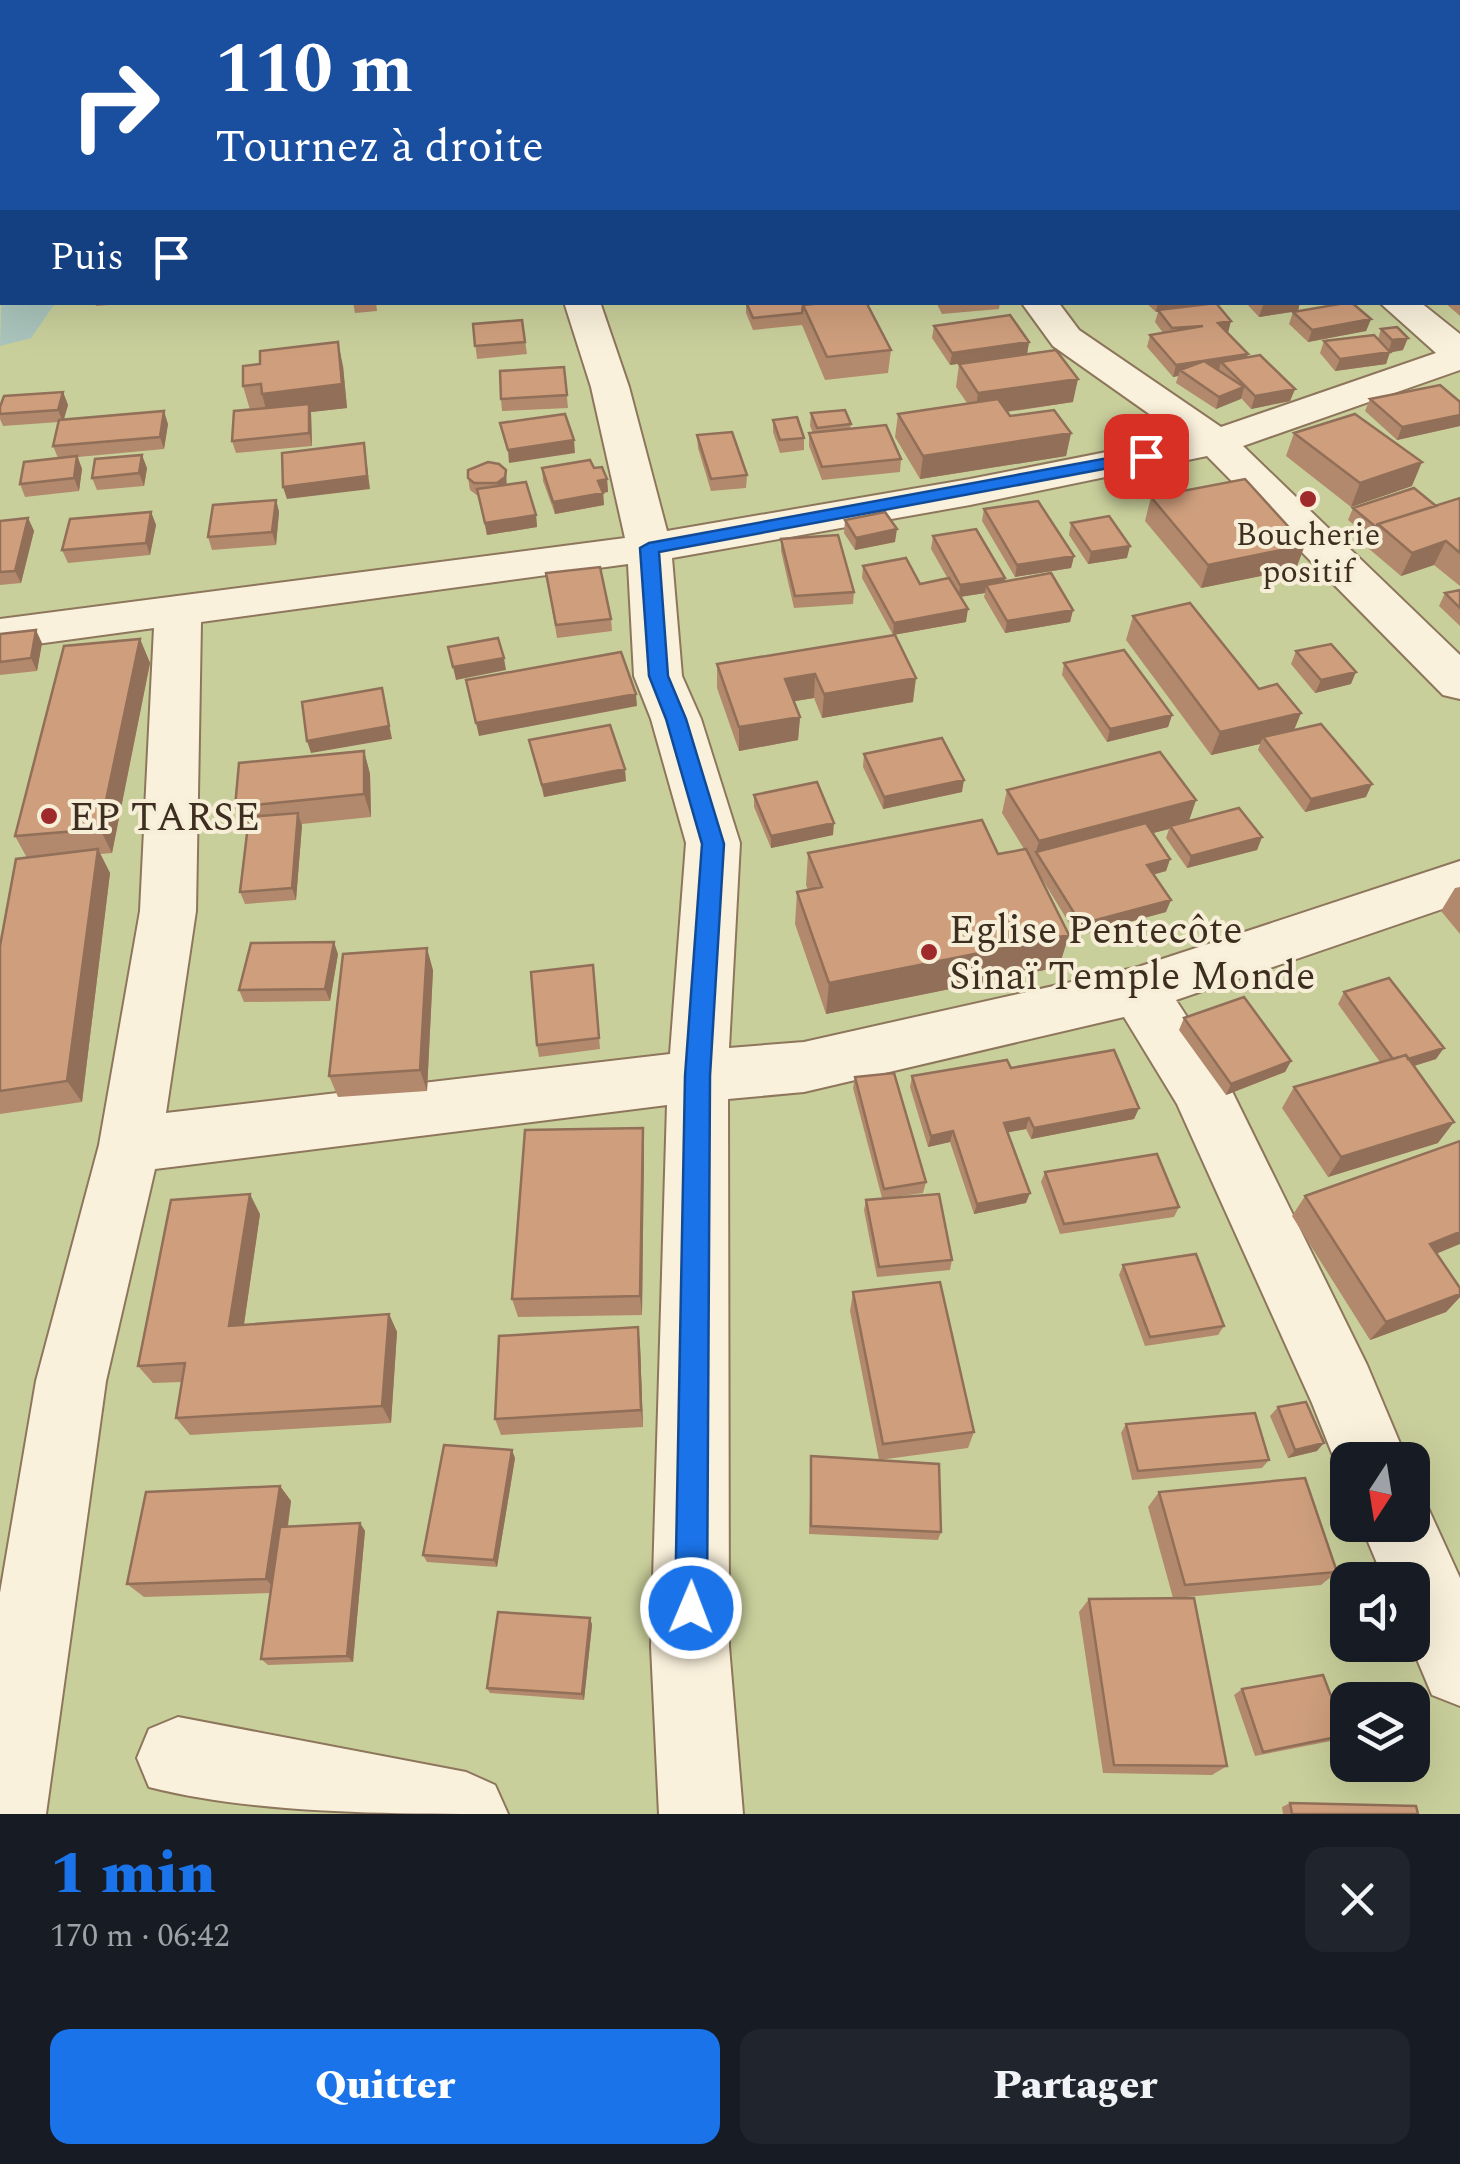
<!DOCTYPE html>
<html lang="fr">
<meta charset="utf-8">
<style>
body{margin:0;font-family:Spectral,serif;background:#20242c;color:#f1f3f6;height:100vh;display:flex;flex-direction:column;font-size:38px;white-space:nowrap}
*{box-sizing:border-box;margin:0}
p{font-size:32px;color:#9ea1a6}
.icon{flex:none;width:55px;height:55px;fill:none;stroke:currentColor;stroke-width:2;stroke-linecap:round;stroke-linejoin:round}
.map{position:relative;height:1814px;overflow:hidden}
.details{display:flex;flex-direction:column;background:#171b24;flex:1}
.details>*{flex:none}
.banner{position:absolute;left:0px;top:0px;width:1460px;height:305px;box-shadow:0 10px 40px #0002;background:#1a4fa0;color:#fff;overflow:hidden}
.needle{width:65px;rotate:192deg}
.tools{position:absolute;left:1330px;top:1442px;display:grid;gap:20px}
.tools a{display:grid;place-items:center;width:100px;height:100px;border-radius:20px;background:#171b24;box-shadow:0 10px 40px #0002;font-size:50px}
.pin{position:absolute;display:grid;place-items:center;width:85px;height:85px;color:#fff;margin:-42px;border-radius:20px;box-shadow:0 5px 15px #0006}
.me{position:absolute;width:110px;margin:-55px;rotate:1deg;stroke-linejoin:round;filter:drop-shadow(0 0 8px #0008)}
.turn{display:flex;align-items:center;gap:35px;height:210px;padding:0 50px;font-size:45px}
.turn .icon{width:130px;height:130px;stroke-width:2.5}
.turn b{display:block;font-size:70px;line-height:85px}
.then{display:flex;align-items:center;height:95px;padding:0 50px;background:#0003;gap:20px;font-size:38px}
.round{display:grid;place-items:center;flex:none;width:105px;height:105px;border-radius:20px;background:#20242c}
.head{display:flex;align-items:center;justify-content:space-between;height:170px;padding:0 50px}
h1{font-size:60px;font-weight:800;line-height:75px;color:#1a73e8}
.action{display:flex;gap:20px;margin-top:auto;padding:20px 50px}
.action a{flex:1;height:115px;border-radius:20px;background:#1a73e8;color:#fff;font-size:40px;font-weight:800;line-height:115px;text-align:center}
.action a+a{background:#20242c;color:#f1f3f6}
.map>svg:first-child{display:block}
.green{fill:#c9cf9b;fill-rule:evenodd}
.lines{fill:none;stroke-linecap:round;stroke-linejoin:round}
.river{fill:#a9c4bc;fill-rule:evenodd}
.street-casing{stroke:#8d765c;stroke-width:4}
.street{fill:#faf1dc;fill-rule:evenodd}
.wall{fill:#b2896c}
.shaded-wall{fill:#916f58}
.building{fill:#cf9f7d;stroke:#916f58;stroke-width:2.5}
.route{fill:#1a73e8;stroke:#114b97;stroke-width:2.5}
.poi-dot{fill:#9e2a2b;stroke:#f7eed8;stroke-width:4}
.labels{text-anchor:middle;stroke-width:8;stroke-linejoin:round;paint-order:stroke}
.far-poi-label{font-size:32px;fill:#3d2e20;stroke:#f7eed8}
.poi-label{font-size:40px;fill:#3d2e20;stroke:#f7eed8;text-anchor:start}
</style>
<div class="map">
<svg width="1460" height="1814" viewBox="0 0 1460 1814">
<rect width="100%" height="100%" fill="#f0e4c8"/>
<!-- green -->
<path class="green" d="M0,0H1460V1814H0ZM2,2H1458V302H2ZM1348,1460H1412V1525H1348ZM1348,1580H1412V1645H1348ZM1348,1700H1412V1765H1348Z"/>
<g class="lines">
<!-- river -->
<path class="river" d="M97,0H165L95,2Z
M2,102V147L0,148V103Z
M2,279V302H56L31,338L0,346Z"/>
<!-- street casing -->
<g class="street-casing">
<path id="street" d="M943,0H969V2H943Z
M1073,0H1121L1122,2H1074Z
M1217,0H1243V2H1217Z
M0,56H2V74H0Z
M564,302H600L629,387L667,531L970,479L1182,437L1053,346L1021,302H1058L1079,330L1221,427L1436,353L1379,302H1420L1460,334V370L1243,446L1460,655V699L1443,695L1207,456L970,505L672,558L682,676L701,719L740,843L729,1048L804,1042L1138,967L1460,861V903L1176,1000L1222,1071L1367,1365L1407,1460H1348L1345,1486L1312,1403L1177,1104L1124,1017L804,1092L728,1099L729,1646L743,1814H659L651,1646L667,1105L155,1169L106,1381L46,1814H0V1593L36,1381L99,1145L140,911L154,628L0,649V619L625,538L591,387ZM628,564L634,676L651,719L686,843L670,1054L166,1113L196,911L201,622Z
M1412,1494L1424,1499L1460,1578V1706L1432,1695L1411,1645L1412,1580H1384L1361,1525H1412Z
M178,1717L466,1772L495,1785L508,1814C395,1814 254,1814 149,1787L137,1758L149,1729Z"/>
</g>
<!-- street -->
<use href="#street" class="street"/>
</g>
<!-- wall -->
<path class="wall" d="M409,0H500L501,2H409Z
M563,0H639V2H563Z
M709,0H734L733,2H709Z
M752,0H803V2H752Z
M826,0H841V2H826Z
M1250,0H1275L1274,2H1250Z
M1335,0H1436L1452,2H1334Z
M1458,37H1460V58L1458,56Z
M1458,99H1460V218L1458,216Z
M1458,274L1460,276V316L1444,302H1458Z
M95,302H146L96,306Z
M353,302H376L377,311L355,313Z
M746,302H866L891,350L888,373L825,380L802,325L753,330L746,313Z
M936,302H1000L999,309L942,314Z
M1145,302H1199V304L1186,307L1228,333L1247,357L1295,389L1290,401L1251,409L1241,398L1216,409L1176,383L1178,376L1173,377L1147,347L1150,335L1163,333L1155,322L1158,312H1156Z
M1245,302H1300L1298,311L1259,317Z
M1293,312L1371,319L1366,331L1308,342L1289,324Z
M522,320L527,354L477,359L473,324Z
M934,326L1029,342L1027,354L950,365L932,338Z
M1381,329L1403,350L1390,352L1386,364L1335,371L1320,353L1324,341L1378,339Z
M959,364L1073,402L1007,412L1010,416L1071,433L1066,456L920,479L895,437L898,414L967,403L956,387Z
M343,366L347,408L311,412L312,446L236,453L232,441L250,410L243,386Z
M564,367L568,408L502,411L501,399Z
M63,392L68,405L64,419L168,424L164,449L78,457L82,469L79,491L25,497L20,484L58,458L53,446L59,422L3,426L0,419V407Z
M1370,399L1460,402V426L1397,440L1365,411Z
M811,413L851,424L850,429L901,459L900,472L822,480L809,446V433H813L810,426Z
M773,420L804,438V450L780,453L773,432Z
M1294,433L1412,486L1351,507L1286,456Z
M697,435L747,475L746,488L711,491L698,448Z
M147,468L144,486L97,490L92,478Z
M542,468H594L607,479L608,492L603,493L604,505L555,514L543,481Z
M468,478L507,485L536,515L537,527L487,535L478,496L470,490Z
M1151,497L1296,569L1201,588L1145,521Z
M1460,498V586L1434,565L1401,576L1368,548L1371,539L1348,520L1353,508L1436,506Z
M276,500L279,512L276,545L212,550L208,537Z
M984,509L1074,556L1071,568L1015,577L982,521Z
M151,512L156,525L150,555L68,563L62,550Z
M28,518L34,531L21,583L0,585V521Z
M845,520L895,542L855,550L844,533Z
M1071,523L1127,558L1088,564L1069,535Z
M933,536L1004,582L1073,610L1070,622L1005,633L984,597L985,593L960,597L966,622L893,635L862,578L863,566L920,584L948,579L931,549Z
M781,539L854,592L853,604L794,608L781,551Z
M546,573L611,619L612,631L557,638Z
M1460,590V626L1439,606L1445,593Z
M1133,616L1301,713L1294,730L1366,797L1305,812L1258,750L1260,744L1211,755L1126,640Z
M0,634L42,643L37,671L0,675Z
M895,635L913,702L822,718L814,698L794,701L800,717L798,740L739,751L717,688V664Z
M140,639L150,663L112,853L100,854L110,873L82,1102L0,1114V946L27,858L15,836Z
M1296,651L1351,684L1315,693L1291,664Z
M1064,663L1172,715L1168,727L1107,742L1062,675Z
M529,740L626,781L544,797Z
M364,751L370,774L371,817L302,824L296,900L245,904L240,892L248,830L244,831L235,807Z
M864,754L962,792L883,809L863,767Z
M1007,790L1196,800L1188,821L1262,837L1257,850L1187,868L1166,838L1169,829L1153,833L1170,859L1166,871L1153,875L1166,912L1077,936L1033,864L1059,967L826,1014L795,924L797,892L808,890L806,885L808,853L998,854L1024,849L1002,813Z
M754,795L833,835L771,848L754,807Z
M1460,887V934L1441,911L1455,888Z
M338,954L330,1001L244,1002L239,990Z
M593,965L600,1049L539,1057L537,1045Z
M433,970L427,1091L338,1097L329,1076Z
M1344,992L1436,1059L1414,1066L1438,1143L1328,1177L1282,1108L1294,1087L1380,1062L1338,1004Z
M1184,1018L1291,1061L1285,1072L1226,1095L1179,1030Z
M1011,1068L1139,1108L1134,1119L1031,1139L1026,1129L1007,1132L1026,1203L974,1214L950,1142L928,1147L910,1087L912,1076Z
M855,1077L926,1182L923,1193L894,1197L952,1260L950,1270L877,1277L864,1210L866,1200L882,1198L853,1088Z
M644,1149L642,1315L518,1317L512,1299Z
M1045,1172L1179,1207L1174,1217L1060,1234L1041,1182Z
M1305,1196L1437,1254L1460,1288V1297L1446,1312L1370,1340L1292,1216Z
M260,1214L244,1325L389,1314L397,1332L391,1423L190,1435L176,1418L182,1382L153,1383L138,1366Z
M1123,1265L1224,1326L1218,1335L1145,1346L1119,1275Z
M853,1292L974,1432L968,1448L879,1460L850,1311Z
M638,1327L640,1345L643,1427L501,1435L495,1419Z
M1278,1407L1317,1451L1288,1458L1270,1416Z
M1126,1424L1269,1460L1262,1468L1132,1480L1121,1433Z
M811,1456L941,1532L938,1540L809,1534Z
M515,1458L497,1567L427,1562L423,1555Z
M280,1486L291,1501L288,1527L360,1523L365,1531L353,1662L268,1665L261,1659L271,1593L144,1597L127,1584Z
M1159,1492L1337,1572L1321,1585L1174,1598L1227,1766L1212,1775L1103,1773L1079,1612L1089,1599L1173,1598L1148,1507Z
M590,1618L592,1625L584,1700L490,1693L487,1688Z
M1242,1689L1346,1735L1336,1740L1255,1756L1234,1695Z
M1290,1803L1418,1814H1283L1282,1807Z"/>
<!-- shaded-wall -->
<path class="shaded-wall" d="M1158,302H1199V304L1156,312Z
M1278,302H1300L1298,311L1259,317L1263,305Z
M1371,319L1366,331L1308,342L1312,330Z
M1231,321L1228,333L1218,323Z
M1408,338L1403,350L1388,353L1392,340Z
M338,342L343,366L347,408L311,412L312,446L309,433L268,417L262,394Z
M1029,342L1027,354L950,365L952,353Z
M1390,352L1386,364L1335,371L1340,359Z
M1248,354L1244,366L1221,362L1219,370H1180L1178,376L1173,377L1176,365Z
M1078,379L1073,402L975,416L978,393Z
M1244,387L1241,399L1216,409L1219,397Z
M1295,389L1290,401L1251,409L1255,396Z
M63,392L68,405L63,422L58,410Z
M164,411L168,424L164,449L160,437Z
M1460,415V426L1397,440L1402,427Z
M1071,433L1066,456L920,479L923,456Z
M574,440L575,453L509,463L508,450Z
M364,443L370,489L287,499L283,487Z
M142,455L147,468L144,486L139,473Z
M77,456L82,469L79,491L74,478Z
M1422,462L1412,486L1351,507L1360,483Z
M506,470L507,489L499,495L497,483Z
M607,479L608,492L599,493L598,481Z
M603,493L604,505L555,514L553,502Z
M276,500L279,512L276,545L272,532Z
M151,512L156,525L150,555L146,543Z
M536,515L537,527L487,535L485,523Z
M28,518L34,531L21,583L15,571Z
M897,529L895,542L855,550L856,538Z
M1446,541L1434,565L1401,576L1412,553Z
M1305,545L1296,569L1201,588L1208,565Z
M1130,546L1127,558L1088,564L1091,552Z
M1074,556L1071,568L1015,577L1017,565Z
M1005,578L1003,591L986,585L985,593L959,597L960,585Z
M968,609L966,622L893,635L894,623Z
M1073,610L1070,622L1005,633L1007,621Z
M36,630L42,643L37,671L31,658Z
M140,639L150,663L112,853L100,829Z
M504,658L506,670L456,680L453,667Z
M1356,672L1351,684L1315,693L1321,680Z
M815,674L814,698L784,703L785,679Z
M916,678L913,702L822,718L824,694Z
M382,688L392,739L311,753L307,741Z
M636,694L637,706L479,736L476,723Z
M1301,713L1291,737H1263L1260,744L1211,755L1220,732Z
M1172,715L1168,727L1107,742L1110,729Z
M800,717L798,740L739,751V727Z
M364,751L370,774L371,817L364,794Z
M625,769L626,781L544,797L542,785Z
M964,780L962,792L883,809L884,797Z
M1372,784L1366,797L1305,812L1311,799Z
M1196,800L1188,824L1170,826L1169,829L1042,861L1036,852L1039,841Z
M298,813L302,826L296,900L292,888Z
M834,823L833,835L771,848V836Z
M1262,837L1257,850L1187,868L1191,856Z
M98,849L110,873L82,1102L67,1081Z
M1170,859L1166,871L1143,877L1147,865Z
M1171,900L1166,912L1077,936L1081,924Z
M1069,935L1059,967L826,1014L829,983Z
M334,942L338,954L330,1001L325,989Z
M427,948L433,970L427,1091L420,1070Z
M1444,1048L1436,1059L1388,1074L1396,1062Z
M1291,1061L1285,1072L1226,1095L1231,1084Z
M1139,1108L1134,1119L1031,1139L1034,1128Z
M1029,1118L1026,1129L1000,1134L1004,1123Z
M1454,1122L1438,1143L1328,1177L1341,1157Z
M643,1128L644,1149L642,1315L640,1296Z
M953,1131L950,1142L928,1147L931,1136Z
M1030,1193L1026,1203L974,1214L977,1204Z
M250,1194L260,1214L241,1344L229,1326Z
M1460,1232V1244L1414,1263L1430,1244Z
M1460,1294V1297L1446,1312L1370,1340L1386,1322Z
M389,1314L397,1332L391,1423L382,1406Z
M638,1327L640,1345L643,1427L641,1410Z
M1324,1443L1317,1451L1288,1458L1295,1450Z
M512,1450L515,1458L497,1567L494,1560Z
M280,1486L291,1501L278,1593L266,1579Z
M360,1523L365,1531L353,1662L347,1656Z
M590,1618L592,1625L584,1700L582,1694Z"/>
<!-- building -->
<path class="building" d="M445,0H499L498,2H443Z
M860,0H906L934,1L860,2Z
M1291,0H1325L1324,2H1290Z
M1335,0L1347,1L1381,0L1380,2H1335Z
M1403,0H1425L1452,2H1404Z
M1458,99H1460V139H1458Z
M1458,145H1460V189L1458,187Z
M1458,230H1460V257H1458Z
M746,302H822V303L803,305L802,313L753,318Z
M825,302H866L891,350L827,357L803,305Z
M1351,302L1371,319L1312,330L1293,312Z
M1216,303L1231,321L1218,323L1248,354L1176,365L1150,335L1203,326L1172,328L1158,310Z
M1010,315L1029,342L952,353L934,326Z
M522,320L525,342L475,346L473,324Z
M1397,327L1408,338L1392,340L1381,329Z
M1374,335L1390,352L1340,359L1324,341Z
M338,342L342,384L262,394L261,384L243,386V366L260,364V351Z
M1056,350L1078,379L978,393L959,364Z
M1260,355L1295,389L1255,396L1221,362Z
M1204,361L1244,387L1219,397L1180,370Z
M564,367L567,395L501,399L500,371Z
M1440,385L1460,402V415L1402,427L1370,399Z
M63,392L58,410L0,414V407L4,396Z
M998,399L1010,416L1054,410L1071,433L923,456L898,414Z
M309,404V433L232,441L234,411Z
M845,410L851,424L817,428L811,413Z
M164,411L160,437L53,446L59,420Z
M565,414L574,440L508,450L500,423Z
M1355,414L1422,462L1360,483L1294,433Z
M797,417L804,438L780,440L773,420Z
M886,425L901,459L822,467L809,433Z
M732,432L747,475L711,479L697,435Z
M364,443L367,476L283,487L282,453Z
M142,455L139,473L92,478L95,459Z
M77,456L74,478L20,484L24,462Z
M590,460L594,468L602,467L607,479L598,481L603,493L553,502L542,468Z
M488,462L499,464L506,470L505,477L497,483H474L468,478V470Z
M1245,479L1305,545L1208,565L1151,497Z
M526,482L536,515L485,523L477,489Z
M1414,488L1436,506L1378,524L1376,527L1353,508Z
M1460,498V553L1446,541L1412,553L1378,524Z
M276,500L272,532L208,537L213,505Z
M1038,501L1074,556L1017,565L984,509Z
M151,512L146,543L62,550L70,519Z
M885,512L897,529L856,538L845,520Z
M1109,516L1130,546L1091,552L1071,523Z
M28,518L15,571L0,572V521Z
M976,529L1005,578L960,585L933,536Z
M838,535L854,592L795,596L781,539Z
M906,558L920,584L949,578L968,609L894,623L863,566Z
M600,567L611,619L556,625L546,573Z
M1051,573L1073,610L1007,621L986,585Z
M1460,590V608L1445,593Z
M1190,603L1259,689L1277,684L1301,713L1220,732L1133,616Z
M36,630L31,658L0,662V634Z
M895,635L916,678L824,694L815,674L785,679L800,717L739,727L717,664Z
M498,638L504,658L453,667L448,647Z
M140,639L100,829L15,836L64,646Z
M1331,644L1356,672L1321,680L1296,651Z
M1124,650L1172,715L1110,729L1064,663Z
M621,652L636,694L476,723L466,680Z
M382,688L389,726L307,741L302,702Z
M1321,724L1372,784L1311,799L1263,737Z
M610,725L625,769L542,785L529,740Z
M942,738L964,780L884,797L864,754Z
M364,751V794L235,807L239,763Z
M1160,752L1196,800L1039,841L1007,790Z
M817,782L834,823L771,836L754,795Z
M1239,808L1262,837L1191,856L1170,826Z
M298,813L292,888L240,892L249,817Z
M982,820L998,854L1026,849L1069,935L829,983L797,892L822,887L808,853Z
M1146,823L1170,859L1147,865L1171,900L1081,924L1036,852Z
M98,849L67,1081L0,1091V946L16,859Z
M334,942L325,989L239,990L251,943Z
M427,948L420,1070L329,1076L343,954Z
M593,965L599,1038L537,1045L531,972Z
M1389,978L1444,1048L1408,1059L1406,1055L1393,1059L1344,992Z
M1244,997L1291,1061L1231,1084L1184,1018Z
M1114,1050L1139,1108L1034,1128L1029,1118L1004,1123L1030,1193L977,1204L953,1131L931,1136L912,1076L1007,1060L1011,1068Z
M1406,1055L1454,1122L1341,1157L1294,1087Z
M894,1073L926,1182L884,1189L855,1077Z
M643,1128L640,1296L512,1299L525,1130Z
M1460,1141V1232L1430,1244L1460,1288V1294L1386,1322L1305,1196Z
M1157,1154L1179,1207L1064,1224L1045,1172Z
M250,1194L229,1326L389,1314L382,1406L176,1418L185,1363L138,1366L171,1200Z
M939,1194L952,1260L879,1267L866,1200Z
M1196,1254L1224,1326L1150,1337L1123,1265Z
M940,1282L974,1432L883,1444L853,1292Z
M638,1327L641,1410L495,1419L499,1336Z
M1306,1402L1324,1443L1295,1450L1278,1407Z
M1255,1413L1269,1460L1138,1471L1126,1424Z
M444,1445L512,1450L494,1560L423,1555Z
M811,1456L939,1464L941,1532L811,1526Z
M1305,1478L1337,1572L1185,1585L1159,1492Z
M280,1486L266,1579L127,1584L146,1492Z
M360,1523L347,1656L261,1659L280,1527Z
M1194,1598L1227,1766L1114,1765L1089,1599Z
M498,1612L590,1618L582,1694L487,1688Z
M1323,1675L1346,1735L1263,1752L1242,1689Z
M1290,1803L1416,1806L1418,1814H1292Z"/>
<!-- route -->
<path class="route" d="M1146,451L1154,456L1152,460L659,552L668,676L686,719L724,844L710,1076L707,1608L702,1619L691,1624L680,1619L675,1608L685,1076L702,844L666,719L649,676L640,548L649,543Z"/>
<!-- markers -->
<g class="poi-dot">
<circle cx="1308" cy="499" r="10"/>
<circle cx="49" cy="816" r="10"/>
<circle cx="929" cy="952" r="10"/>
</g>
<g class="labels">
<!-- far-poi labels -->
<g class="far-poi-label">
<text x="1308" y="545">Boucherie<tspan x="1308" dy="37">positif</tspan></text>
</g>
<!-- poi labels -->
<g class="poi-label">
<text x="69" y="830">EP TARSE</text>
<text x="949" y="943">Eglise Pentecôte<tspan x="949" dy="46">Sinaï Temple Monde</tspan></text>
</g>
</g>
</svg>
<div class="tools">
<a><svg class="needle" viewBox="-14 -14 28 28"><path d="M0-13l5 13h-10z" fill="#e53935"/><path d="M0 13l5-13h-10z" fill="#9ea1a6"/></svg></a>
<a><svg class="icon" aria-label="sound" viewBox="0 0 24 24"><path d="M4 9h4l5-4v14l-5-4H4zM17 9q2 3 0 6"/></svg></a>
<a><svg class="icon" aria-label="layers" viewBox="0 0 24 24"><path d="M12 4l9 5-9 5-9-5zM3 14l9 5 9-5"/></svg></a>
</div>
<div class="pin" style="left:1146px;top:456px;background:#d93025"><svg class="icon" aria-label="arrive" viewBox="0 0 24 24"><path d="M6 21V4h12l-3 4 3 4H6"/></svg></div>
<svg class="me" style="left:691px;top:1608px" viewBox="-20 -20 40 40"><circle r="17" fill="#1a73e8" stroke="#fff" stroke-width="3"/><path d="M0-11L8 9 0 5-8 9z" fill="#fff"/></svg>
<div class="banner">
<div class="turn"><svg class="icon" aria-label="right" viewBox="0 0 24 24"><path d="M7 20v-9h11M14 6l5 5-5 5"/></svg><div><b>110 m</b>Tournez à droite</div></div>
<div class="then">Puis<svg class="icon" aria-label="arrive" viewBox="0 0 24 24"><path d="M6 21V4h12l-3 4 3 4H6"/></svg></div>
</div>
</div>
<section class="details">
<div class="head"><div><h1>1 min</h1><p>170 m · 06:42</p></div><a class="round"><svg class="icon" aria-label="close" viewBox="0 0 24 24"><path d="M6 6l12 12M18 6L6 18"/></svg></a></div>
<div class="action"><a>Quitter</a><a>Partager</a></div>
</section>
